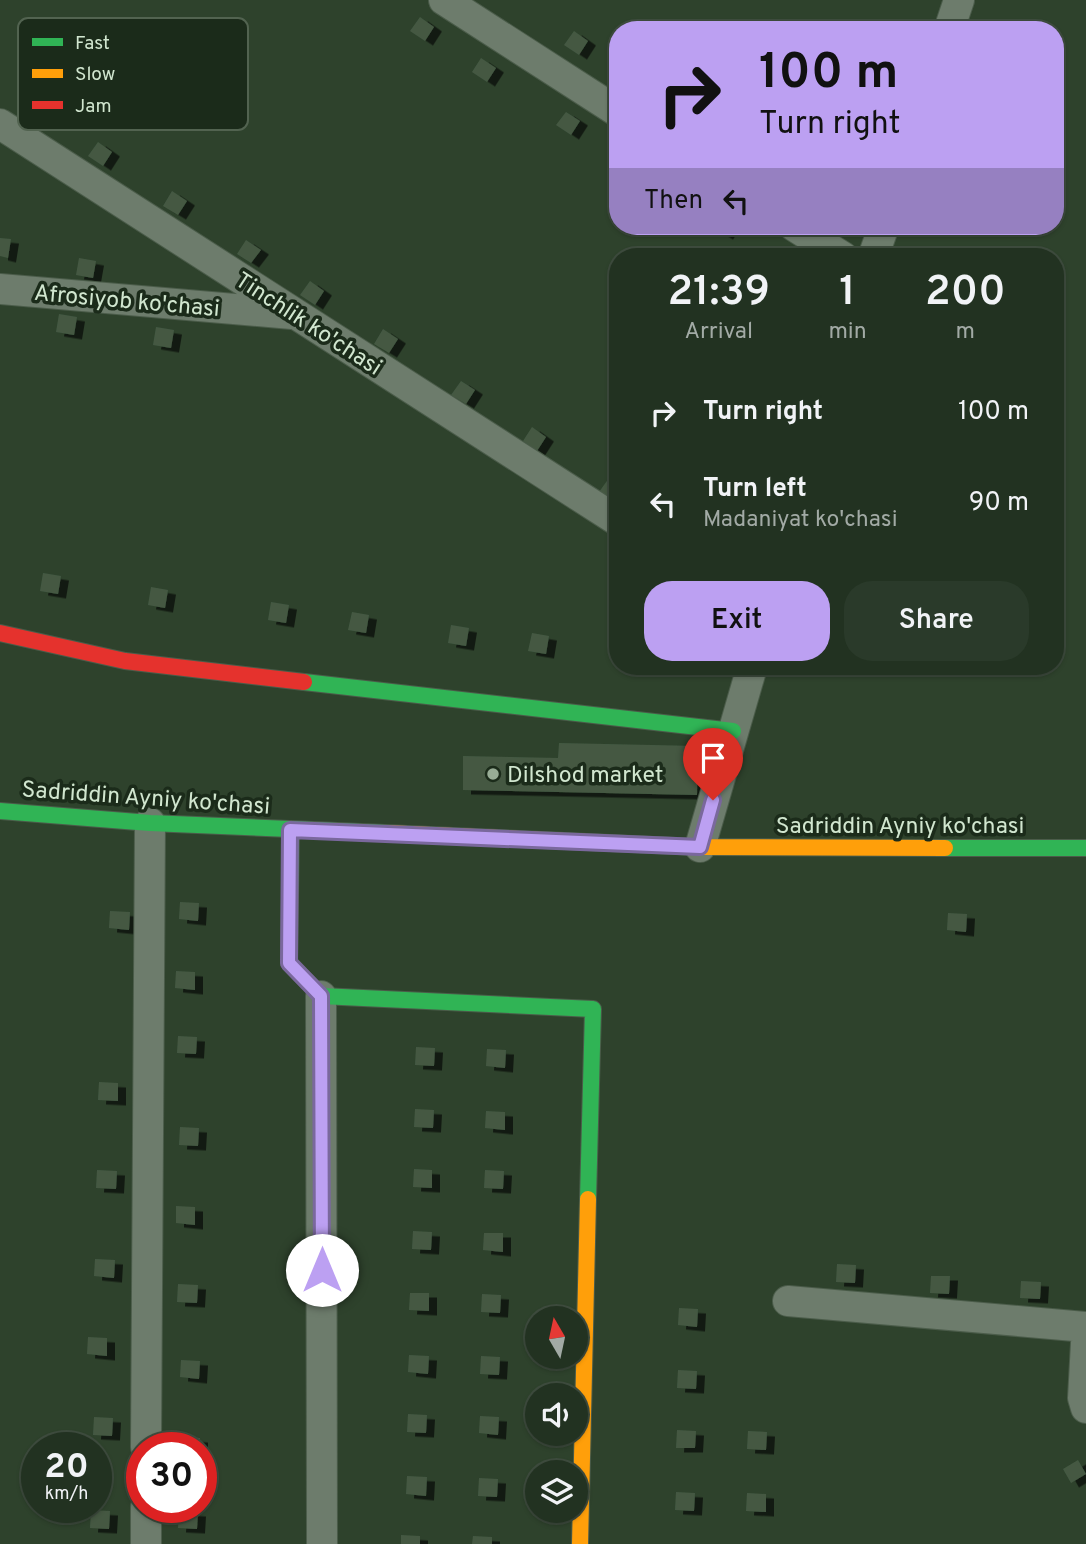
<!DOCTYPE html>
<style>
body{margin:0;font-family:Overpass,sans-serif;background:#2a3a2a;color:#f1f3f6;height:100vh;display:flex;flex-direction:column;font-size:26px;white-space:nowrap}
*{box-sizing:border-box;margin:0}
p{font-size:23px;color:#a2aaa5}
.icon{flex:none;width:38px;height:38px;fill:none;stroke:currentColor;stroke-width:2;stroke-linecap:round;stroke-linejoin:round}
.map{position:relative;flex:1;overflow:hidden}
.details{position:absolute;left:609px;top:248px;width:455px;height:427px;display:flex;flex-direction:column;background:#223221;border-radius:28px;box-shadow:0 2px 5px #0004,0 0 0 2px #3f4d3f}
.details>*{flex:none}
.banner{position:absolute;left:609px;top:21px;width:455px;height:214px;border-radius:28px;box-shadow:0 2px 5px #0004,0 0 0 2px #3f4d3f;background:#bca0f2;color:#111;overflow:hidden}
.needle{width:46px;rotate:351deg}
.controls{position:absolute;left:525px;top:1306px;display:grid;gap:14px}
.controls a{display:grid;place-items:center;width:63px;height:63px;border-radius:50%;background:#223221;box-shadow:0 2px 5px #0004,0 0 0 2px #3f4d3f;font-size:35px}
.speed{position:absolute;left:21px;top:1432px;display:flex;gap:14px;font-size:35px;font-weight:700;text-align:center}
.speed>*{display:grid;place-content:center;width:91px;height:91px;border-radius:50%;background:#223221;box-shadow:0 2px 5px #0004,0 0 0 2px #3f4d3f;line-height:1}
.speed small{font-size:18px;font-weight:400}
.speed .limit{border:10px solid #d22;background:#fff;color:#111}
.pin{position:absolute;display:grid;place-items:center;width:60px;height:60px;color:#fff;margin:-72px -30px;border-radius:50% 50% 50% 0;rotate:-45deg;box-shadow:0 0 7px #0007}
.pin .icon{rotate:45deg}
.me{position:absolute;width:77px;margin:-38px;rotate:0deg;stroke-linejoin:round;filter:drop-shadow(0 0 5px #0008)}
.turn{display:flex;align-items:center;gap:24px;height:147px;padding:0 35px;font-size:32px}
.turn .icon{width:91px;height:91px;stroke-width:2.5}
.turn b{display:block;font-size:49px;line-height:60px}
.then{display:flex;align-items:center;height:66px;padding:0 35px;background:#0003;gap:14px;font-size:26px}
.eta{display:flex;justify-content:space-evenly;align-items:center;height:119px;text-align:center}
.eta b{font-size:42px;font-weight:600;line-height:49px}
.action{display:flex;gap:14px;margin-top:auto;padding:14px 35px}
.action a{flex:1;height:80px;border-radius:28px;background:#bca0f2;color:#111;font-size:28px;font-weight:600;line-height:80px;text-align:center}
.action a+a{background:#2a3a2a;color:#f1f3f6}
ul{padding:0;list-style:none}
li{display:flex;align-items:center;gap:21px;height:91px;padding:0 35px}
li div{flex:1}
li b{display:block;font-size:26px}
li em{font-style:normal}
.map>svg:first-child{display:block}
.building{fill:#445943;filter:url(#shadow)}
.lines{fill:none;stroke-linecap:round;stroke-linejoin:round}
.street-casing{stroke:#4b5c4a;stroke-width:32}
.fast-casing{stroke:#4b5c4a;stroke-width:18}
.slow-casing{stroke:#4b5c4a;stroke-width:18}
.jam-casing{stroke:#4b5c4a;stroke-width:18}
.street{stroke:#6d7c6c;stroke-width:30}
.fast{stroke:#30b455;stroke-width:16}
.slow{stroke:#ff9f0a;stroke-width:16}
.jam{stroke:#e5322d;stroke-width:16}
.route-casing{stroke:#7a689d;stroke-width:18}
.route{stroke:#bca0f2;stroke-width:12}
.poi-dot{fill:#98ad96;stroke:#1b2b1a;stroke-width:2.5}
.labels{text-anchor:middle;stroke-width:7;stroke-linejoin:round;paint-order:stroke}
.street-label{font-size:23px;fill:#d1e6cf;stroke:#1b2b1a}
.poi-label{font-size:23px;fill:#d1e6cf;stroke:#1b2b1a;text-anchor:start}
.key{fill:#1b2b1a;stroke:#526350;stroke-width:2}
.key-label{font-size:19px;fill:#d1e6cf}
</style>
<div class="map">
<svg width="1086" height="1544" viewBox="0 0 1086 1544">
<defs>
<filter id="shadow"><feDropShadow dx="8" dy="4.5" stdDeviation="0" flood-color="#0009"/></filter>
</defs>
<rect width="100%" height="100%" fill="#2e422c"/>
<!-- building -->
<path class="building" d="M420,17L434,27L425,41L410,31Z
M574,31L588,41L579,55L564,45Z
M481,58L496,68L487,82L472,72Z
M566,112L580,121L571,135L556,125Z
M98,142L112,152L103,166L88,156Z
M172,191L187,201L178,215L163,206Z
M710,226H731L725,235Z
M0,238L11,239L8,258L0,256Z
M246,240L261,250L251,263L237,254Z
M79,258L96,261L93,278L76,275Z
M310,281L324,291L315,305L300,295Z
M59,314L77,317L74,335L56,332Z
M156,327L174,330L171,348L153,345Z
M383,329L398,339L389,353L374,344Z
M461,381L475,390L466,404L451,395Z
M532,427L546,437L537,451L523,441Z
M609,478L618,484V496L614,501L599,492Z
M43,573L61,576L58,594L40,591Z
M151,587L168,590L165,608L148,605Z
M271,602L289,605L286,623L268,620Z
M352,612L369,615L366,633L348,630Z
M451,625L469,628L466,646L448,643Z
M532,633L549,636L546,654L528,651Z
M559,743L698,746L697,795L463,790V756L558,758Z
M180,902L199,903L198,921L179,919Z
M110,911L130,912L129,930L109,928Z
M948,913L967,914L966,932L947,930Z
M176,971L195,972V990L175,988Z
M178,1036L197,1037L196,1054L177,1053Z
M416,1047L435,1048L434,1066L415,1065Z
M487,1049L506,1050L505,1068L486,1066Z
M99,1082L118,1083V1101L98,1100Z
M415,1109L434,1110L433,1128L414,1127Z
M486,1111L505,1112V1130L485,1128Z
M180,1127L199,1128L198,1146L179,1145Z
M414,1169L432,1170V1188L413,1187Z
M97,1170L117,1171L116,1189L96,1188Z
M485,1170L504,1171L503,1189L484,1188Z
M176,1206L195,1207V1225L176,1223Z
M413,1231L432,1232L431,1250L412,1249Z
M484,1233H503V1252L483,1250Z
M95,1259L115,1260L114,1278L94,1276Z
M837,1264L856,1265L855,1283L836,1282Z
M931,1276H950L949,1294L930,1293Z
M1021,1281L1041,1282L1040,1299L1020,1298Z
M178,1284L198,1285L197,1303L177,1302Z
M410,1293H429V1311L409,1310Z
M482,1294L501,1295L500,1313L481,1312Z
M679,1308L698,1309L697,1327L678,1325Z
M88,1337L107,1338V1356L87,1354Z
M409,1355L429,1356L428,1374L408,1372Z
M481,1356L500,1357L499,1375L480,1374Z
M181,1360L200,1361L199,1379L180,1377Z
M678,1370L697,1371L696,1389L677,1388Z
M408,1414L427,1415L426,1433L407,1432Z
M480,1416L499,1417L498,1435L479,1433Z
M94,1417L113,1418L112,1436L93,1435Z
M677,1430L696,1431L695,1448H676Z
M748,1431L767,1432L766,1450L747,1449Z
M181,1437L200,1438V1447H180Z
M1078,1460L1086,1474L1071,1483L1063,1469Z
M407,1476L427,1477L426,1496L406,1494Z
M479,1478L498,1479L497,1497L478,1496Z
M676,1492L695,1493L694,1511L675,1510Z
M747,1493L766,1494V1512L746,1511Z
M91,1510L110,1511L109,1529L90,1528Z
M179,1511L198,1512L197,1529L178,1528Z
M401,1535L420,1536V1544H401Z
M473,1536L492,1537V1544H472Z"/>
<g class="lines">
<!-- street casing -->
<g class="street-casing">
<path id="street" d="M444,0L618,112
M949,30L959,0
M0,124L618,521
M794,226L843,257
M873,257L884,226
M0,289L292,314
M700,847L752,667
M321,996L322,1544
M788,1301L1086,1327
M1086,1343L1083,1398L1086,1408
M146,1447L150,823
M146,1544V1507"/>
</g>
<!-- fast casing -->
<g class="fast-casing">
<path id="fast" d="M304,682L733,731
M0,811L150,823L385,833
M291,829L289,963L321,996L593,1009L588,1199
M945,848H1086"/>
</g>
<!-- slow casing -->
<g class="slow-casing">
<path id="slow" d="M385,833L700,847L945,848
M580,1544L588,1199"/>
</g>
<!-- jam casing -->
<g class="jam-casing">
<path id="jam" d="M0,633L125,661L304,682"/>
</g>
<!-- street -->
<use href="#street" class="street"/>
<!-- fast -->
<use href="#fast" class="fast"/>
<!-- slow -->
<use href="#slow" class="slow"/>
<!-- jam -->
<use href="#jam" class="jam"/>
</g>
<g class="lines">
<!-- route casing -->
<g class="route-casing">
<path id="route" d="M322,1270L321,996L289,963L290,830L700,847L713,800"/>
</g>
<!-- route -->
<use href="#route" class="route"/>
</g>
<!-- markers -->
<circle class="poi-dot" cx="493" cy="774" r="7"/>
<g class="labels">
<!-- street labels -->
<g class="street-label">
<text transform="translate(127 300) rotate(5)" y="8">Afrosiyob ko'chasi</text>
<text transform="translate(309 323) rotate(33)" y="8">Tinchlik ko'chasi</text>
<text transform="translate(146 797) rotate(4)" y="8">Sadriddin Ayniy ko'chasi</text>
<text x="900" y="833">Sadriddin Ayniy ko'chasi</text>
</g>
<!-- poi labels -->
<g class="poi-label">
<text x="507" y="782">Dilshod market</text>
</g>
</g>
<!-- legend -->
<rect x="18" y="18" width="230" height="112" rx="10" class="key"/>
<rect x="32" y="38" width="31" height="8" fill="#30b455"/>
<rect x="32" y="69" width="31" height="9" fill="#ff9f0a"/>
<rect x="32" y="101" width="31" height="8" fill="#e5322d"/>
<g class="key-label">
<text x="75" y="49">Fast</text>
<text x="75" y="80">Slow</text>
<text x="75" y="112">Jam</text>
</g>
</svg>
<div class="controls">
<a><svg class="needle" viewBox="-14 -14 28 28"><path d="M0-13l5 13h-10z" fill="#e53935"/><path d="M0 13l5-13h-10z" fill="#a2aaa5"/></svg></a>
<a><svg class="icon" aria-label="sound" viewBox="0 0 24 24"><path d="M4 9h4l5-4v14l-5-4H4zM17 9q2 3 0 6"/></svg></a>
<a><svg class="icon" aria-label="layers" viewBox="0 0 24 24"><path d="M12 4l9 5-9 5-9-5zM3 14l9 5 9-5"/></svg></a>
</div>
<div class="speed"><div>20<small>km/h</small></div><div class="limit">30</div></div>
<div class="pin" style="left:713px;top:800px;background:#d93025"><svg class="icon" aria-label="arrive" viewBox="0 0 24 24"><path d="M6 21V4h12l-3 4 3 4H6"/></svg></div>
<svg class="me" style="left:322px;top:1270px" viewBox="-20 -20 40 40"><circle r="19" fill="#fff"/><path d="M0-13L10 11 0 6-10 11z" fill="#bca0f2"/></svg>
<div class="banner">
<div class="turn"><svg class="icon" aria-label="right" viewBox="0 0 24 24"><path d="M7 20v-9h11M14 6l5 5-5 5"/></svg><div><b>100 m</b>Turn right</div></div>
<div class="then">Then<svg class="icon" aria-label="left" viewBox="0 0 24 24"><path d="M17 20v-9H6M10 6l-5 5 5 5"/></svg></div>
</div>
<section class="details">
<div class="eta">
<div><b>21:39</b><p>Arrival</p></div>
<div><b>1</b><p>min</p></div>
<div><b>200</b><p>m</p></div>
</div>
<ul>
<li><svg class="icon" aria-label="right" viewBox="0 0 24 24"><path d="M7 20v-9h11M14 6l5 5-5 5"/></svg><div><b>Turn right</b></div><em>100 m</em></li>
<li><svg class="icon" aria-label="left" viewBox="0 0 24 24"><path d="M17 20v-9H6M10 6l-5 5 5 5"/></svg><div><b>Turn left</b><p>Madaniyat ko'chasi</p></div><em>90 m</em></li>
</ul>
<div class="action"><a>Exit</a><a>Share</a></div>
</section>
</div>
